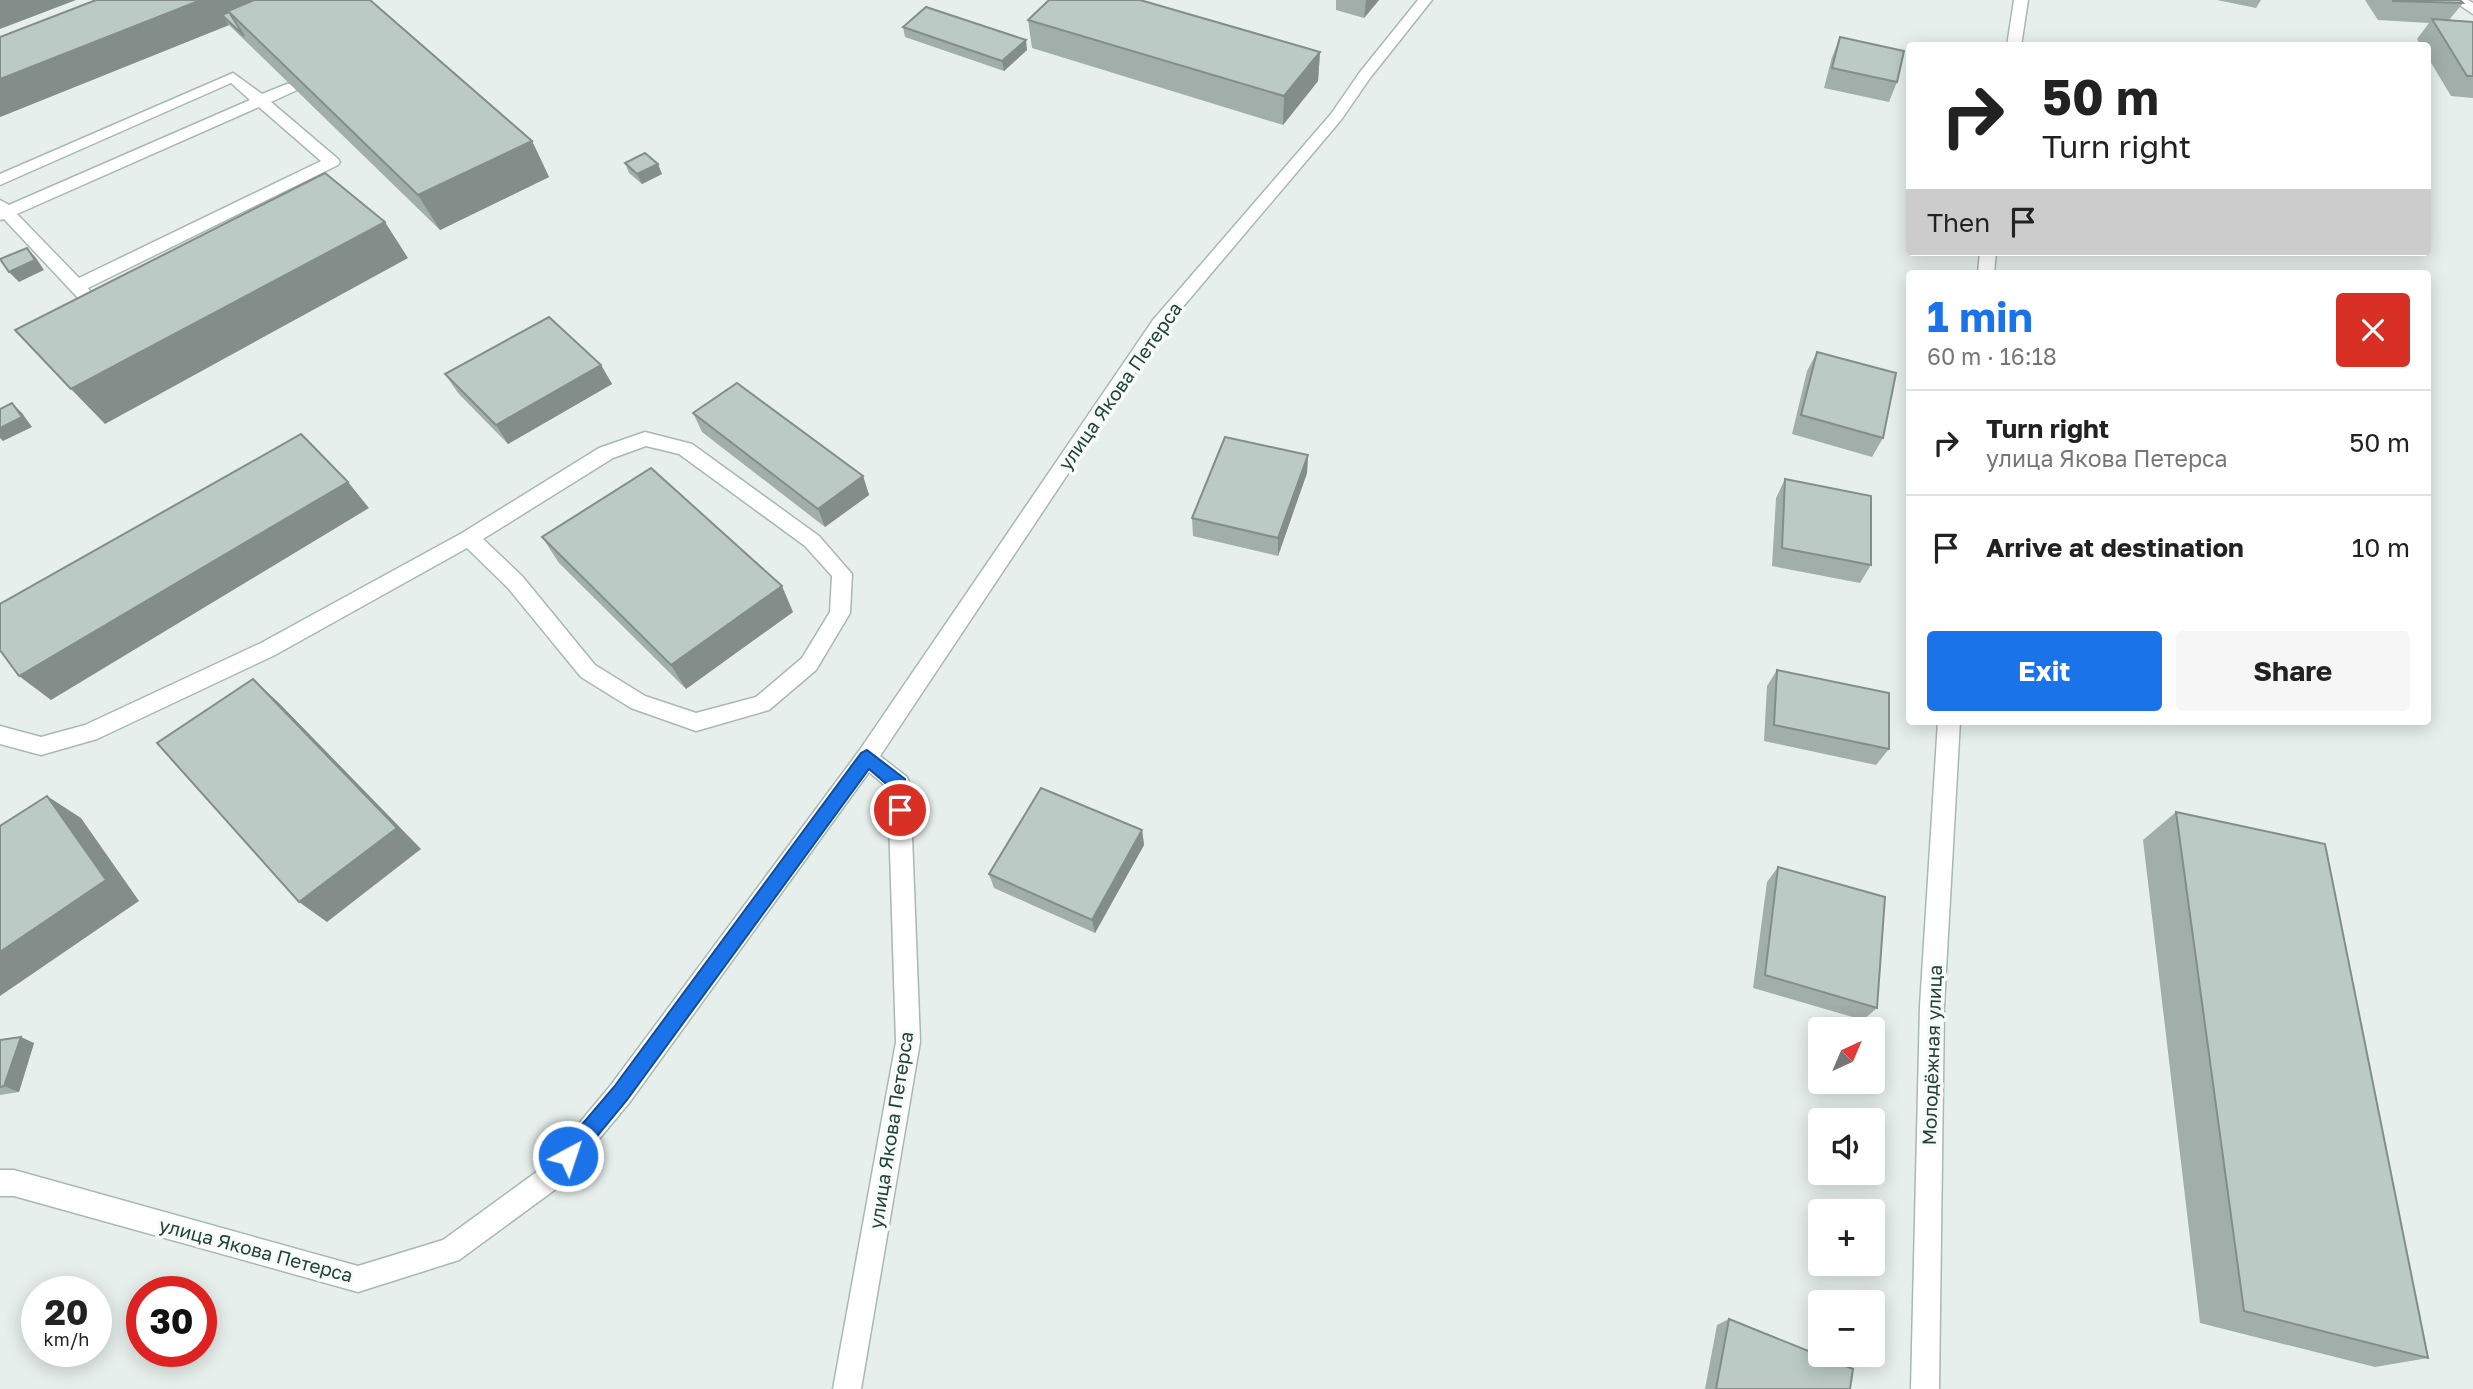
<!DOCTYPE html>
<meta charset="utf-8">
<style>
body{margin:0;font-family:"Golos Text",sans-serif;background:#f6f6f6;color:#222;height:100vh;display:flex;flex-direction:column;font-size:26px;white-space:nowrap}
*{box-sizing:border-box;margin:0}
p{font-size:23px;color:#767676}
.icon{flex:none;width:38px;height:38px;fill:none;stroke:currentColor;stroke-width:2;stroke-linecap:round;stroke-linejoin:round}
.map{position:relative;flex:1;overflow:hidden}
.side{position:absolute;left:1906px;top:270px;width:525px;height:455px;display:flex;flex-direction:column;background:#fff;border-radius:7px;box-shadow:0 4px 18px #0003}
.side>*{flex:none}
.guide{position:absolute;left:1906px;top:42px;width:525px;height:214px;border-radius:7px;box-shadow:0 4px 18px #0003;background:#fff;color:#222;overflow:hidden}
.needle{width:46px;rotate:44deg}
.buttons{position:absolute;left:1808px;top:1017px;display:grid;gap:14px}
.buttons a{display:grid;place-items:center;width:77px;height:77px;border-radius:7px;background:#fff;box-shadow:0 4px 18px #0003;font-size:35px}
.speed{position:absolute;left:21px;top:1276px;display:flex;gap:14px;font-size:35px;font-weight:700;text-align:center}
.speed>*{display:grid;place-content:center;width:91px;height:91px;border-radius:50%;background:#fff;box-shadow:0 4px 18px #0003;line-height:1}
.speed small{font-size:18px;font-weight:400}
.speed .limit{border:10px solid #d22;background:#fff;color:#111}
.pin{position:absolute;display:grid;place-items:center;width:60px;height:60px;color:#fff;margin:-30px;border:4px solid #fff;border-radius:50%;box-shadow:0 2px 7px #0007}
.me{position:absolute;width:77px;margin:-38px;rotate:40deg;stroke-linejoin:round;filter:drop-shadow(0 0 5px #0008)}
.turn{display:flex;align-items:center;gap:24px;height:147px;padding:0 21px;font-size:32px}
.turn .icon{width:91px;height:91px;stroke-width:2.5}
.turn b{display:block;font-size:49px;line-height:60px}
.then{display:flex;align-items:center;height:66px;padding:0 21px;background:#0003;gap:14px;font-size:26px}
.round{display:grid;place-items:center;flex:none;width:74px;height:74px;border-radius:7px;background:#f6f6f6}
.summary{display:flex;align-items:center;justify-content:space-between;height:119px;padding:0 21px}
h1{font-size:42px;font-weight:700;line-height:52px;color:#1a73e8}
.cta{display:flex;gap:14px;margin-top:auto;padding:14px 21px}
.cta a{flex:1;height:80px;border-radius:7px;background:#1a73e8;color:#fff;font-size:28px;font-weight:700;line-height:80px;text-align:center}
.cta a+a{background:#f6f6f6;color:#222}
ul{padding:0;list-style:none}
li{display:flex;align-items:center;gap:21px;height:105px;padding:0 21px;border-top:2px solid #e0e0e0}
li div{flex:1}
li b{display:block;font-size:26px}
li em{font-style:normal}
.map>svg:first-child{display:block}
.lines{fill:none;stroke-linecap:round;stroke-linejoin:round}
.lane-casing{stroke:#a8b8b2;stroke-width:3}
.street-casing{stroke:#a8b8b2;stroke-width:3}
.lane{fill:#fff;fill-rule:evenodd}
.street{fill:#fff;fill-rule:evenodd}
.wall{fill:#a1aea9}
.shaded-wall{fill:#838d89}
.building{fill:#bbcac4;stroke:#838d89;stroke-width:2}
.route{fill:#1a73e8;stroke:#114b97;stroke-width:2}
.labels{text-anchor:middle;stroke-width:7;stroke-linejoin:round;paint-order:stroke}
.street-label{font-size:19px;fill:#24423a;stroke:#f7fbf9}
</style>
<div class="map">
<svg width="2473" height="1389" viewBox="0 0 2473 1389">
<rect width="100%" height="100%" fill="#e6efeb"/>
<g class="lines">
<!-- lane casing -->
<g class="lane-casing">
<path id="lane" d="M645,432L692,444L819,536L852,574L850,613L816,670L769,710L696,731L631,708L581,677L508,588L467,548L275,655L97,739L41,755L0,744V726L41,737L85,725L261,643L462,533L599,448ZM646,446L679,454L805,546L832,576L830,612L802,658L756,697L696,713L645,696L595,665L522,576L483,539L613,458Z"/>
</g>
<!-- street casing -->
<g class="street-casing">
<path id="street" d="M1418,0H1432L1370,78L1341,120L1165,328L880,756L907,777L910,784L920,1042L861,1389H833L896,1042L888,788L869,772L629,1103L560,1186L459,1260L358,1292L14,1196H0V1170H14L358,1266L443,1240L542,1168L611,1085L859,751L1153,320L1331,114L1360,72Z
M2014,0H2028L2021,46H2007Z
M2452,0H2468L2473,3V14Z
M233,73L262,94L287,84H297L299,87L297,90L271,102L338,159L340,162L338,165L88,288L93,295L85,301L79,299L4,219L0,220V200L9,205L250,100L231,83L0,185V174ZM259,107L321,161L79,278L17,214Z
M1980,252H1996L1994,273H1978Z
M1938,721H1960L1944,1006L1939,1389H1911L1920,1006Z"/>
</g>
<!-- lane -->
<use href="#lane" class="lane"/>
<!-- street -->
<use href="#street" class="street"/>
</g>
<!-- wall -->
<path class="wall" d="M370,0L532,141L549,177L440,230L229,25L0,117V37Z
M1336,0H1379L1364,18L1336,10Z
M2217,0H2261L2256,8Z
M2365,0H2460L2463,3L2449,20L2473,22V98L2451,96L2427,56V46H2421L2417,39L2429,23L2378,20Z
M1028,20L1320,52L1318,81L1283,125L1032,48Z
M903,27L1027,50L1004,71L905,37Z
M1840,37L1897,82L1889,102L1824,88L1832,57Z
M625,163L662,174L642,184L629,173Z
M1817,352L1883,438L1872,457L1792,434L1807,371Z
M601,365L612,384L508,444L458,393L445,374Z
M693,413L863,476L869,495L825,527L702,432Z
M1308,455L1307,473L1278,556L1193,536L1192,518Z
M1785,479L1871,565L1860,583L1772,566L1776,498Z
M542,537L793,612L686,689L559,563Z
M1777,670L1889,749L1876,765L1764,741L1767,686Z
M2176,812L2428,1358L2375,1367L2200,1323L2143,840Z
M1142,830L1144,845L1095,933L994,888L989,874Z
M1778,867L1877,1008L1863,1020L1753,988L1767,882Z
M0,1040L34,1043L19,1092L0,1095Z
M1729,1319L1850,1389H1705L1717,1325Z"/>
<!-- shaded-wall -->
<path class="shaded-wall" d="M0,0H76L0,29Z
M201,0H279L228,11L235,22L222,15L229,25L0,117V79Z
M1366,0H1379L1364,18Z
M1026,40L1027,50L1004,71L1002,61Z
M1320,52L1318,81L1283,125L1284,96Z
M532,141L549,177L440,230L418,195Z
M658,164L662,174L642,184L637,174Z
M385,222L408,258L105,424L71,389Z
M27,248L36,258L44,270L19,282L9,272Z
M601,365L612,384L508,444L496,425Z
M12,403L22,413L32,427L3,441L0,438V428Z
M1308,455L1307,473L1278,556V538Z
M863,476L869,495L825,527L818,509Z
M348,482L369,508L51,700L19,676Z
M782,586L793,612L686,689L671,665Z
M253,679L279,703L421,849L327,922L299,902Z
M47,796L81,818L139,901L0,996V952Z
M1142,830L1144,845L1095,933L1092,920Z
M21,1037L34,1043L19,1092L4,1086Z"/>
<!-- building -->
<path class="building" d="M96,0H201L0,79V37Z
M254,0H370L532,141L418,195L228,11Z
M1049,0H1140L1320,52L1284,96L1028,20Z
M2393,0H2460L2463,3L2393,1Z
M926,7L1026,40L1002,61L903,27Z
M229,12L244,36L222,15Z
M2432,19L2473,22V76H2467Z
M1840,37L1904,51L1897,82L1832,68Z
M645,153L658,164L637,174L625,163Z
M325,173L385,222L71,389L15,330Z
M27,248L35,260L9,272L0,259Z
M549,317L601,365L496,425L445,374Z
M1817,352L1896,373L1883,438L1801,415Z
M737,383L863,476L818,509L693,413Z
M12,403L22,417L0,428V409Z
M301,434L348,482L19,676L0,650V604Z
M1225,437L1308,455L1278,538L1192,518Z
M651,468L782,586L671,665L542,537Z
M1785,479L1871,496V565L1782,548Z
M1777,670L1889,693V749L1774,725Z
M253,679L397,828L299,902L157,743Z
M1041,788L1142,830L1092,920L989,874Z
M47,796L106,880L0,952V826Z
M2176,812L2325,844L2428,1358L2244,1311Z
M1778,867L1885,897L1877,1008L1765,975Z
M21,1037L4,1086L0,1087V1040Z
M1729,1319L1853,1369L1850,1389H1716Z"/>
<!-- route -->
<path class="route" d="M867,750L905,779L908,810L906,816L900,818L894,816L891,788L869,769L627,1100L575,1163L568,1166L561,1163L558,1156L561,1149L614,1087L861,753Z"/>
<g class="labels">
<!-- street labels -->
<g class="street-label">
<text transform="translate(1120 386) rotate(-55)" y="7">улица Якова Петерса</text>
<text transform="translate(1932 1055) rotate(-88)" y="7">Молодёжная улица</text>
<text transform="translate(891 1130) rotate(-81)" y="7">улица Якова Петерса</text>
<text transform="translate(256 1250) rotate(15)" y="7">улица Якова Петерса</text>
</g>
</g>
</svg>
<div class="buttons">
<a><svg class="needle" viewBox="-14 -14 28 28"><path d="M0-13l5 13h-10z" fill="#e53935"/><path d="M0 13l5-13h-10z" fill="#767676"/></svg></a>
<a><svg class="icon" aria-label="sound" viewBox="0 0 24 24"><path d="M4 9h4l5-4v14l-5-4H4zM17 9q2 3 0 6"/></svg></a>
<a>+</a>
<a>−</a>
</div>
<div class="speed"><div>20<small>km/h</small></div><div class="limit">30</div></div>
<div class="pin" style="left:900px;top:810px;background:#d93025"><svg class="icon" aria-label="arrive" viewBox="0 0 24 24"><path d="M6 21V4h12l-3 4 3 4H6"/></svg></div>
<svg class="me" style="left:568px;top:1156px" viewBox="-20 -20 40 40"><circle r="17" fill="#1a73e8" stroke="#fff" stroke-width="3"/><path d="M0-11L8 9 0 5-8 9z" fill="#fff"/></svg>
<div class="guide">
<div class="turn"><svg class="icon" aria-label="right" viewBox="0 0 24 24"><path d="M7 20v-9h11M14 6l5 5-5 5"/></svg><div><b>50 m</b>Turn right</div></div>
<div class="then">Then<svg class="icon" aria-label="arrive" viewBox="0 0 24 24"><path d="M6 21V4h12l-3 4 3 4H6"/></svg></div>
</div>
<section class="side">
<div class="summary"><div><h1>1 min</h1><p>60 m · 16:18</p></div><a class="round" style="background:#d93025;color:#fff"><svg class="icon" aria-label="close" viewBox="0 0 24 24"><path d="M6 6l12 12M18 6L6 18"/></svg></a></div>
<ul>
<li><svg class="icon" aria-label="right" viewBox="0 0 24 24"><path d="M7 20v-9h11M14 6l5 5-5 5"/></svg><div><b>Turn right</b><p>улица Якова Петерса</p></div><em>50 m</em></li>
<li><svg class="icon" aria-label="arrive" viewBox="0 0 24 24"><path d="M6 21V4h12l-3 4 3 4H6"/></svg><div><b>Arrive at destination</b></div><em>10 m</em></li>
</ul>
<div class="cta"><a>Exit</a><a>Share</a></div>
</section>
</div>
